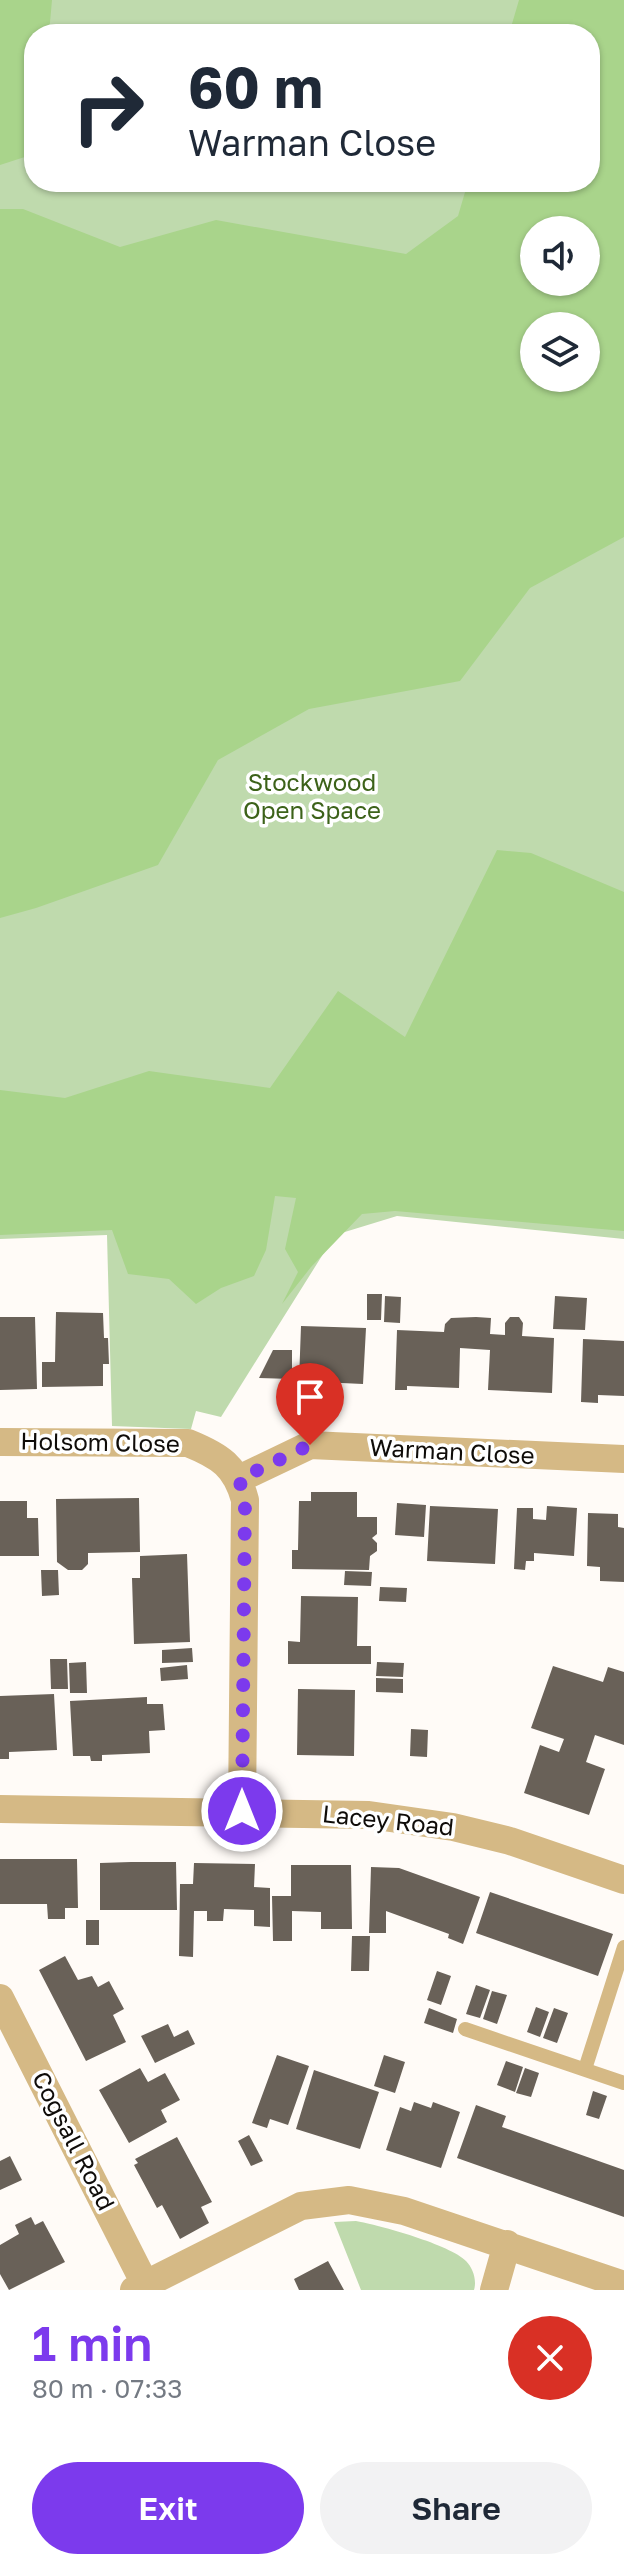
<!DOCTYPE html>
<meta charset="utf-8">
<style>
body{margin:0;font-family:"Golos Text",sans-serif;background:#f2f2f3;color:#1f2937;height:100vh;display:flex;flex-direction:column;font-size:30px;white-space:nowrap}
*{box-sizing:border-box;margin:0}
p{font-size:26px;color:#747a83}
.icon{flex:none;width:44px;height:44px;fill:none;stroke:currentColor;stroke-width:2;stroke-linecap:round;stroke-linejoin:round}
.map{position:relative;height:2290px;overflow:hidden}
.details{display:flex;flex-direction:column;background:#fff;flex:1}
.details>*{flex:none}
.top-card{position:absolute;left:24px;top:24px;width:576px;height:168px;border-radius:32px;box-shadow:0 2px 6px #0004;background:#fff;color:#1f2937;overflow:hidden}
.tools{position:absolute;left:520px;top:216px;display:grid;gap:16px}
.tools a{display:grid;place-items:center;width:80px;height:80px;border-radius:50%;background:#fff;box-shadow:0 2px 6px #0004;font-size:40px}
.pin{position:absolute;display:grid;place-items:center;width:68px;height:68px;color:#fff;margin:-82px -34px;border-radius:50% 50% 50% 0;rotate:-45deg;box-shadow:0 0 8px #0007}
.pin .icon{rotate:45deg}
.me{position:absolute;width:88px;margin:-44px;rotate:0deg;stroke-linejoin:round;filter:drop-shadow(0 0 6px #0008)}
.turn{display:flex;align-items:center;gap:28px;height:168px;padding:0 32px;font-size:36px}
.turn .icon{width:104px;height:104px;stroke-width:2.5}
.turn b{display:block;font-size:56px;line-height:68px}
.round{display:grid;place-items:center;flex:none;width:84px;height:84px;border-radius:42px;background:#f2f2f3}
.summary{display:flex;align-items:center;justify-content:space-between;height:136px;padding:0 32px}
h1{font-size:48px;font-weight:600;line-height:60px;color:#7c3aed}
.cta{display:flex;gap:16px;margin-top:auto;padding:16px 32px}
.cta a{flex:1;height:92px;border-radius:48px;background:#7c3aed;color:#fff;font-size:32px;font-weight:600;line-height:92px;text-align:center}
.cta a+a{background:#f2f2f3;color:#1f2937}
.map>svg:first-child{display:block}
.green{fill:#bfdaad;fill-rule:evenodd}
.forest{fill:#a9d48b;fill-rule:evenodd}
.building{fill:#696158}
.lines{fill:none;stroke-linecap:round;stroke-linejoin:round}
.service{stroke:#d5b985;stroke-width:14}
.minor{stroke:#d5b985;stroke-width:28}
.route{stroke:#7c3aed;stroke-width:14;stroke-dasharray:0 25.2}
.labels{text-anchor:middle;stroke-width:7;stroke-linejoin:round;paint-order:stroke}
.park-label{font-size:24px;fill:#3c6219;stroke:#fff}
.street-label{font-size:24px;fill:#0f0c09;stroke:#fff}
</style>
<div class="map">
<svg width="624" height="2290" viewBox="0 0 624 2290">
<rect width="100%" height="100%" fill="#fffbf7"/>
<!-- green -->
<path class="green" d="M0,0H624V1239L397,1216L335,1235L221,1417L196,1411L191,1429L112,1426L107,1235L0,1239ZM34,34H590V182H34ZM534,230H586V282H534ZM534,326H586V378H534Z
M356,2221C379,2225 451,2245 466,2261C473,2268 477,2280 474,2290H361L334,2222Z"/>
<!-- forest -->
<path class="forest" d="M0,0H52L49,34H34V154L0,165Z
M519,0H624V537L530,588L460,681L309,709L218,760L158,865L36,908L0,918V209H23L120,247L216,220L406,254L458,216L468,182H590V34H509ZM586,230V282H534V230ZM586,326V378H534V326Z
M497,850L531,853L624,892V1231L395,1211L362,1214L311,1267L282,1304L298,1272L285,1249L296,1198L275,1196L266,1250L254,1276L221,1288L196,1304L169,1279L128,1274L112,1230L0,1235V1090L65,1098L149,1071L270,1088L338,991L405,1037Z"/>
<!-- building -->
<path class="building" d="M367,1294H382L381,1320H367Z
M385,1296L401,1297L400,1323L384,1322Z
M555,1296L587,1298L585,1330L553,1329Z
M56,1312L103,1313L104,1338H108L109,1364H103V1386L42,1387V1362H55Z
M0,1317H35L37,1389L0,1390Z
M476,1317L491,1318L490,1334L505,1335V1323L510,1317H519L523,1323L522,1336L554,1338L552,1393L488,1390L490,1350L460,1348L459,1388L407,1386V1390H395L397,1330L444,1332L445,1324L451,1318Z
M301,1326L366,1328L363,1384L299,1381Z
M583,1339L624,1341V1396L598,1395V1403L581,1402Z
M273,1350H292V1379L259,1378Z
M311,1492H357V1517H377V1534L372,1538L377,1543V1551L370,1556L369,1570L292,1569V1550H298L299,1501H311Z
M139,1498L140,1552L88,1553V1564L82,1570H68L57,1562L56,1499Z
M0,1501H27V1518H38L39,1556H0Z
M397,1503L426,1505L424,1537L395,1535Z
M430,1506L498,1509L495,1564L427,1561Z
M547,1506L577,1508L574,1556L534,1553V1561H526L525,1570L514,1569L517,1508H533V1519L546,1520Z
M588,1513L618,1514V1527L624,1528V1582L600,1581V1567L587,1566Z
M187,1554L190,1642L134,1644L132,1578H140V1556Z
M41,1570H58L59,1595L42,1596Z
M345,1571L372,1572L371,1586L344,1585Z
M380,1587L407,1588L406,1602L379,1601Z
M301,1596L358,1597L357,1646H371V1664H288V1641L300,1642Z
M192,1648L193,1662L162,1663V1650Z
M50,1659H67L68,1689H51Z
M86,1662L87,1693H70L69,1663Z
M377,1662L404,1663L403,1677L376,1676Z
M187,1665L188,1679L161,1681L160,1668Z
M553,1666L603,1682L608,1667L624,1672V1745L595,1735L586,1762L605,1769L589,1815L524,1793L540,1745L559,1752L564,1739L531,1728Z
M376,1678L403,1679V1693L376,1692Z
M298,1689L355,1690L354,1756L297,1755Z
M54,1694L57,1750L9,1752V1759H0V1696Z
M147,1697V1704H163L165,1730L149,1731L150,1753L102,1755V1761H91L90,1756H73L70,1701Z
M411,1729L428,1730L427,1757L410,1756Z
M0,1859H77L78,1908H65V1919H48L47,1904H0Z
M131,1862H176L177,1910H100V1863Z
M194,1863L255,1864L254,1887L270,1888V1927L254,1926V1910L224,1909L223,1921H207V1911H194L193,1957L179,1956L180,1884H193Z
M291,1865H351L352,1929H321V1912L292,1911V1941H273L272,1896H291Z
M371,1867L399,1868L480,1897L463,1944L448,1938L449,1934L386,1911V1933H369Z
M490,1892L613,1934L598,1976L476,1933Z
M86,1920H99V1945H86Z
M352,1936H370L369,1971H351Z
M65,1956L78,1980L92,1976L98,1987L109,1981L124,2009L113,2015L126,2042L86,2061L39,1970Z
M437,1971L451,1976L441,2005L427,2000Z
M476,1985L490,1990L480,2018L466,2014Z
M492,1991L507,1995L497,2024L483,2019Z
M536,2007L549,2012L540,2037L527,2032Z
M429,2008L457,2019L453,2033L424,2023Z
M554,2008L568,2013L557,2043L543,2038Z
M168,2024L174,2037L188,2030L195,2044L155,2063L141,2036Z
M277,2055L309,2066L288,2125L270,2119L267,2128L252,2123Z
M384,2055L405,2062L395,2093L374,2086Z
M506,2061L523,2067L515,2092L497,2085Z
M140,2068L148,2082L165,2073L180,2100L161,2110L167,2122L129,2143L99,2090Z
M525,2068L539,2073L531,2097L516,2093Z
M314,2070L379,2092L360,2149L296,2129Z
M593,2091L607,2096L599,2119L586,2115Z
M414,2102L431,2108L433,2102L460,2112L441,2168L386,2150L400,2107L411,2111Z
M476,2105L506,2116L502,2127L624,2170V2217L457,2158Z
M249,2135L263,2161L251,2166L238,2141Z
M177,2137L212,2202L201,2207L209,2223L180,2239L162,2205L157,2208L134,2165L138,2163L135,2159Z
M10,2156L22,2180L0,2190V2161Z
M31,2217L35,2225L43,2221L65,2262L9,2290L0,2274V2245L19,2234L15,2225Z
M328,2261L344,2290H299L294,2279Z"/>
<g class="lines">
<!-- service -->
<path class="service" d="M465,2029L624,2083
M585,2069L624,1947"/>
<!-- minor -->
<path class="minor" d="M0,1442L188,1443C220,1456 236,1466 245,1500L242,1811
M239,1479L310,1445L624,1459
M0,1809L369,1815L453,1827L510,1841L624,1880
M0,1998L145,2284
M134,2290L301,2206L349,2200L404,2211L624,2285
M494,2290L507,2244"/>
</g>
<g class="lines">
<!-- route -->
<path class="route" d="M242,1811L245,1500L239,1479L310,1445"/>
</g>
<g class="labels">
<!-- park labels -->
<g class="park-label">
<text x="312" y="791">Stockwood<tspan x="312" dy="28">Open Space</tspan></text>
</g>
<!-- street labels -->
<g class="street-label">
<text transform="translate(100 1443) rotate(1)" y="8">Holsom Close</text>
<text transform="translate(452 1452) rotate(3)" y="8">Warman Close</text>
<text transform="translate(388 1821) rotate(6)" y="8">Lacey Road</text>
<text transform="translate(73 2141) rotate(63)" y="8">Cogsall Road</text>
</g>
</g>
</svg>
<div class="tools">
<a><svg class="icon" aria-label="sound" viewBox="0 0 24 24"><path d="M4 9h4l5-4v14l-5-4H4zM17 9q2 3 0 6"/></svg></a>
<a><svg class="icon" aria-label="layers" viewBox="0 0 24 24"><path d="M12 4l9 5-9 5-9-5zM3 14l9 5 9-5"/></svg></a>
</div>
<div class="pin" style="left:310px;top:1445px;background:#d93025"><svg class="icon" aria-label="arrive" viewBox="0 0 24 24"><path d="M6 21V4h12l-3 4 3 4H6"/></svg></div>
<svg class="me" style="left:242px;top:1811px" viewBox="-20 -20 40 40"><circle r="17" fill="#7c3aed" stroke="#fff" stroke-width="3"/><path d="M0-11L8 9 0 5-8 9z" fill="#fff"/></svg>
<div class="top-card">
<div class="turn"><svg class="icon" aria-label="right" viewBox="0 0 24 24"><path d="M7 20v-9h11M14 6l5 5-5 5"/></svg><div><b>60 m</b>Warman Close</div></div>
</div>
</div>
<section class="details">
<div class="summary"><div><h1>1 min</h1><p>80 m · 07:33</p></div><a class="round" style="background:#d93025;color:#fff"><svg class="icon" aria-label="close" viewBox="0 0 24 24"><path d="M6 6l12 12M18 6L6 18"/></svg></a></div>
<div class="cta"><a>Exit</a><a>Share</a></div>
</section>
